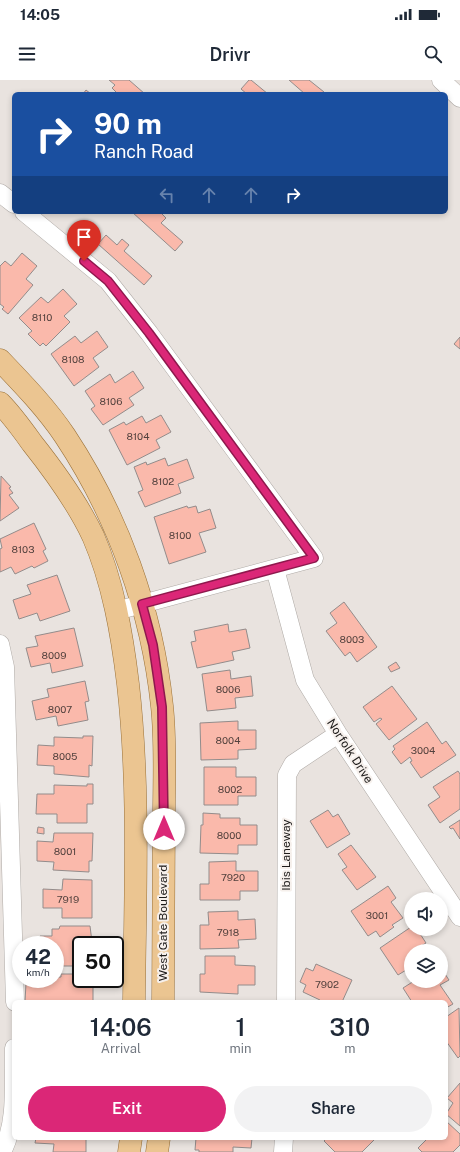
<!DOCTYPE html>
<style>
body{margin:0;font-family:"Public Sans",sans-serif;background:#f2f2f3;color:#1f2937;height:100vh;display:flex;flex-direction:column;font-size:15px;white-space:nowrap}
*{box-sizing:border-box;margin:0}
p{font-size:13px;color:#747a83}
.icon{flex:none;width:22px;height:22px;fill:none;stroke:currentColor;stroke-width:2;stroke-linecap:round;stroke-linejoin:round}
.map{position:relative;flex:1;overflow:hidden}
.drawer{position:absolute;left:12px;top:920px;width:436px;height:140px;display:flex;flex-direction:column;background:#fff;border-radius:6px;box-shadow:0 2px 6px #0003}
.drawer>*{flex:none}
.top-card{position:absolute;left:12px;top:12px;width:436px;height:122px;border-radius:6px;box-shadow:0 2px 6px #0003;background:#1a4fa0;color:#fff;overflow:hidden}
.controls{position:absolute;left:404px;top:812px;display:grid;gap:8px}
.controls a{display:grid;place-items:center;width:44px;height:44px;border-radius:50%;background:#fff;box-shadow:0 2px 6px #0003;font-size:20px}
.speed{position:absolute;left:12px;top:856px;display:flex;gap:8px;font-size:20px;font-weight:700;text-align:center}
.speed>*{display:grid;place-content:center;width:52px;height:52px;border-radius:50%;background:#fff;box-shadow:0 2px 6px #0003;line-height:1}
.speed small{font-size:10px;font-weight:400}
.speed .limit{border:2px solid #111;border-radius:6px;background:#fff;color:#111}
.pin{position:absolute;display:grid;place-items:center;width:34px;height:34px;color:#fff;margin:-41px -17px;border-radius:50% 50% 50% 0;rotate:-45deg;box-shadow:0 0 4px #0007}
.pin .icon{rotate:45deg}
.me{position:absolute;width:44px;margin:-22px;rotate:0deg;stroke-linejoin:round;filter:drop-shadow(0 0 3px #0008)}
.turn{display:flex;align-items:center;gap:14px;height:84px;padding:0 16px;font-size:18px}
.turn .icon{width:52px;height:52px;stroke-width:2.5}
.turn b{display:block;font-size:28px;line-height:34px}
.lanes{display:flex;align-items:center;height:38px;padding:0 16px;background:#0003;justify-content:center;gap:20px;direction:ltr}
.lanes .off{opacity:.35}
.eta{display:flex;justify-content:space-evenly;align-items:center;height:68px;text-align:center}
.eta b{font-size:24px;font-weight:600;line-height:28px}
.button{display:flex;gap:8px;margin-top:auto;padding:8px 16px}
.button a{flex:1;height:46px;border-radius:24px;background:#db2777;color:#fff;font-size:16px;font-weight:600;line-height:46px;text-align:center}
.button a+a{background:#f2f2f3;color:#1f2937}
.status{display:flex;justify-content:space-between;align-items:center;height:28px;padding:0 20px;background:#fff;direction:ltr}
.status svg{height:11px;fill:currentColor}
header{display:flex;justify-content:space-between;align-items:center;height:52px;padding:0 16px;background:#fff;font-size:18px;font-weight:600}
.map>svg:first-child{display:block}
.building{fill:#fab9ab;stroke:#938c8b}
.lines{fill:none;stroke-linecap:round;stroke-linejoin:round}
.minor-casing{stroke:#afaaa6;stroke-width:19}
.major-casing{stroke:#9a7138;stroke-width:23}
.minor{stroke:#fff;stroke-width:18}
.major{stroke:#ebc591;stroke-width:22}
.route-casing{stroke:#8e194d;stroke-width:10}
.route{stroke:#db2777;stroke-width:7}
.labels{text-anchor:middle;stroke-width:4;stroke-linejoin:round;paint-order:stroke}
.number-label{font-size:10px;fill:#54423e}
.street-label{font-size:12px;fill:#1d1b1a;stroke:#f6f0ec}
</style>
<div class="status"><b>14:05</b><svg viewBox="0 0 49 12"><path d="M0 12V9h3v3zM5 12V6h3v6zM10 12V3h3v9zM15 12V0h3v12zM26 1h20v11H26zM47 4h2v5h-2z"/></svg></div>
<header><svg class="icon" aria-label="menu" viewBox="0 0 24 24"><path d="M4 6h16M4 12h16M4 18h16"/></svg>Drivr<svg class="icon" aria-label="search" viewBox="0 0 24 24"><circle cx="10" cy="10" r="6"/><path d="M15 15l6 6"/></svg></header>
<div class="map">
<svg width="460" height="1072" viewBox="0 0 460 1072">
<rect width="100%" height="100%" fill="#e9e3df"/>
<!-- building -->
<path class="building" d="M109,0H129L145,14H118L112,8L115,5Z
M249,0H251L268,14H247L241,9Z
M289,0H309L324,12L322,14H305Z
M86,10L91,14H83Z
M132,132H160L166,138L161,143L183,162L175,171Z
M106,155L117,165L122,159L129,165L124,171L152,196L144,205L98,164Z
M22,173L37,186L26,199L33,205L8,234L2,229L4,227L0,224V186L5,181L11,186Z
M63,209L77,224L64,236L70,242L46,266L43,263L40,266L28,254L32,251L19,238L41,217L48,223Z
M97,251L108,267L93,278L99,287L74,306L51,274L75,256L81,263Z
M460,257V269L454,264Z
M133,291L144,308L129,318L134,325L103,345L91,329L95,326L85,311L110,294L115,303Z
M161,335L171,352L156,360L160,368L127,385L109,350L124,342L126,345L142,336L146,343Z
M165,378L168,386L187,379L194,398L178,404L181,413L145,427L138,412L143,410L134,387L146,382L147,385Z
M1,396L11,407L9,408L13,413L9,415L19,428L0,441Z
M187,426L188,428L196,426L198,433L210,429L216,448L199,453L206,472L169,484L154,437Z
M34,443L46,469L43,471L48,481L34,488L32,486L15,494L11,487L0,492V469L2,468L0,459Z
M57,495L70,531L40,541L37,533L19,539L13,520L31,514L27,505Z
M344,522L377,567L357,582L350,572L345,576L326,551L337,543L330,533Z
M228,544L229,552L246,549L250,568L232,572L234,580L197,588L191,562L196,561L194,551Z
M74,548L83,586L52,593L50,583L31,587L26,568L38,566L35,556Z
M396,582L400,588L391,592L388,587Z
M230,590L231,599L251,596L253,616L235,618L236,628L207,631L202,594Z
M85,601L89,621L85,622L88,640L58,646L56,636L36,640L32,621L49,617L47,609Z
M392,606L417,639L389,660L376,644L382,639L380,638L374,642L363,627Z
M238,641V650H256V669L238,670V679L201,680L200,643Z
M427,642L442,664L446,661L456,675L421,698L410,682L412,681L410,677L401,684L392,672L395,669L393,666Z
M83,656H93L92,686L89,685V697L54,694V686L37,685L38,665L54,666V657L83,658Z
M204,687H236V697H256V716H238V725H204Z
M458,691L460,694V729L440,743L428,725L440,717L433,707Z
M87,704H93V724H87V743H57V734H36L37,714H54V705L87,706Z
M328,730L333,737L338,734L350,754L327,768L310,741Z
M203,733L220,734V738H240V745H257V765H238V774L200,773L201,745H203Z
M460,740V759L453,748L451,749L449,747Z
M38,747L44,748V754L37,753Z
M54,753H93L92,781H89V792L53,790L54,782L37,781V761L53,762Z
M351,765L376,797L357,810L342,790L347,787L338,774Z
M236,781V791H258V811H240V820H200V804H209V782Z
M63,799L92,800V838H62V828H43V809L62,810Z
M388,806L396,818L391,822L403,838L392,845L394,847L380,857L376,851L368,856L351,831Z
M238,831V840L255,839L256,859L238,860L239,868L200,869V845H209L208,832Z
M60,846H90L92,862L91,865H81V886H58L55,865H40V856H52V849H59Z
M411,847V849H417L426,863L421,866L425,871H411V887L398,895L380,868Z
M205,876H235V885L255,886V905H238V914L200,912V894H205Z
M316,884L352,900L342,922H319L320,920L303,912L306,905L300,902L306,888L313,891Z
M441,888L449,900L440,905L453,924L446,928V922H412L403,908L414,901H441Z
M61,894H81V899H93V922H25L26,903H53V899H55V897H61Z
M459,928L460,976L458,978L446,961V937Z
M460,1003V1046L446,1034L453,1023L447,1018Z
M446,1041L460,1054V1065L453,1072H422L418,1068L428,1058H446Z
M36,1058H86V1072H53L54,1064L35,1063Z
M196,1058H252L251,1068L233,1067V1072H199V1070H195Z
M327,1058H376L362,1072H335L324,1061Z"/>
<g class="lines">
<!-- minor casing -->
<g class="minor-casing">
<path id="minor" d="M441,0L460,18
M0,113L14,124
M24,132L108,201L149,253L314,478L116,531
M275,489L305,600L338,654L460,837
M0,564L5,587L15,922
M286,922L287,695L293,684L338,654
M2,1072C18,1041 13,1002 14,968
M283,1072L284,1058"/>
</g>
<!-- major casing -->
<g class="major-casing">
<path id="major" d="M0,280C23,304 47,329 65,356C118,436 152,530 162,626C166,662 164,700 164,736C164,798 163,860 163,922
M0,323C12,335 22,349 32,363C55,392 77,422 93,456C113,502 122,554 128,604C140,709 135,816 134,922
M129,1072L131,1058
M157,1072L159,1058"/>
</g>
<!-- minor -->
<use href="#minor" class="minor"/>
<!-- major -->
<use href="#major" class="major"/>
</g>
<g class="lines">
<!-- route casing -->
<g class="route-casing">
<path id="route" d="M84,181L108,201L149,253L314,478L142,524L153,565L162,627L164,749"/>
</g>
<!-- route -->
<use href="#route" class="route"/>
</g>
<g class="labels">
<!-- number labels -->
<g class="number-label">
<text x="42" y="241">8110</text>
<text x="73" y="283">8108</text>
<text x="111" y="325">8106</text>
<text x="138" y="360">8104</text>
<text x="163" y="405">8102</text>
<text x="180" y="459">8100</text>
<text x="23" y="473">8103</text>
<text x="352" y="563">8003</text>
<text x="54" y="579">8009</text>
<text x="228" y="613">8006</text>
<text x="60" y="633">8007</text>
<text x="228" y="664">8004</text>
<text x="423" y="674">3004</text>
<text x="65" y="680">8005</text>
<text x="230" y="713">8002</text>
<text x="229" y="759">8000</text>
<text x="65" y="775">8001</text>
<text x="233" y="801">7920</text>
<text x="68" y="823">7919</text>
<text x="377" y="839">3001</text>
<text x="228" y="856">7918</text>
<text x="327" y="908">7902</text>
</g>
<!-- street labels -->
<g class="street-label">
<text transform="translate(350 671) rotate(57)" y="4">Norfolk Drive</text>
<text transform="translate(286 775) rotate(-90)" y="4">Ibis Laneway</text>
<text transform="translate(163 843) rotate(-90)" y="4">West Gate Boulevard</text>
</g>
</g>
</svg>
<div class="controls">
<a><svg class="icon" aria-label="sound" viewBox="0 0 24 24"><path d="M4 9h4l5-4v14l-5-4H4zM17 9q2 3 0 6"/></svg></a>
<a><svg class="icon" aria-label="layers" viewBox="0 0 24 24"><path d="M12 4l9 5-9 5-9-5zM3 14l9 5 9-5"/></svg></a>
</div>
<div class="speed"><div>42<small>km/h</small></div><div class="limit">50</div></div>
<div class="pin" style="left:84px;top:181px;background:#d93025"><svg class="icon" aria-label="arrive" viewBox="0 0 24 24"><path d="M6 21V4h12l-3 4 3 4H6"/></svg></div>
<svg class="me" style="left:164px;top:749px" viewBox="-20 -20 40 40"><circle r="19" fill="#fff"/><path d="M0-13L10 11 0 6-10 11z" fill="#db2777"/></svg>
<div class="top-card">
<div class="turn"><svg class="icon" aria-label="right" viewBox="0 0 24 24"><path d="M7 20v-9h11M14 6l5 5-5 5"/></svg><div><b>90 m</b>Ranch Road</div></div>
<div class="lanes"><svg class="icon off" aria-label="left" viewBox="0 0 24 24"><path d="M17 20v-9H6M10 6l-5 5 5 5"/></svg><svg class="icon off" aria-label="ahead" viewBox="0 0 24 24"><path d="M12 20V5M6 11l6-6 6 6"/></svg><svg class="icon off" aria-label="ahead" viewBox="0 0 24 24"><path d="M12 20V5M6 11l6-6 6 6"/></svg><svg class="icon" aria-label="right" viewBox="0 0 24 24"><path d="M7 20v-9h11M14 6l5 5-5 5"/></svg></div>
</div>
<section class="drawer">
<div class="eta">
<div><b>14:06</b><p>Arrival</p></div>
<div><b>1</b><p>min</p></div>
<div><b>310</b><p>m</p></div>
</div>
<div class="button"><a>Exit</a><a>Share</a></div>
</section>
</div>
